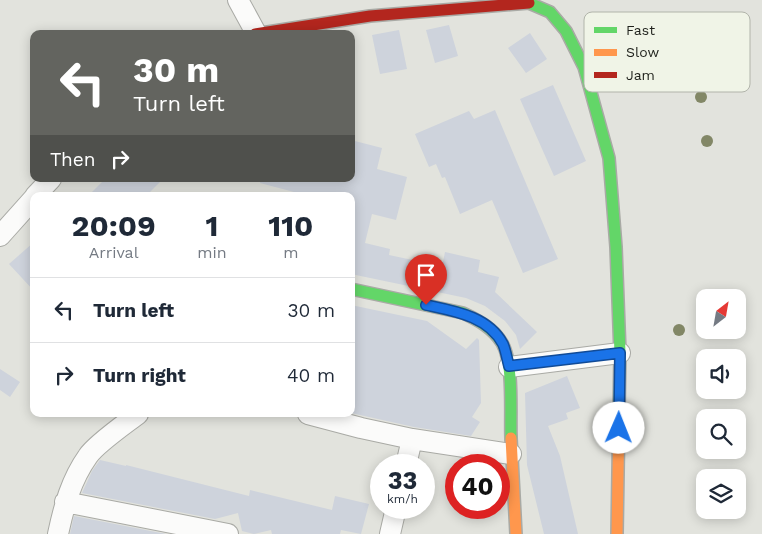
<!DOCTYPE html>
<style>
body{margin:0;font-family:"Work Sans",sans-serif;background:#f2f2f3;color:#1f2937;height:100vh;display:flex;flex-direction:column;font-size:19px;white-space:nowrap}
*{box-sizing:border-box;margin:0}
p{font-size:16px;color:#747a83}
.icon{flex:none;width:28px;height:28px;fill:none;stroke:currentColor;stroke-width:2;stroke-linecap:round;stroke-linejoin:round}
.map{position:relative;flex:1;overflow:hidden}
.drawer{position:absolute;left:30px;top:192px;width:325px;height:225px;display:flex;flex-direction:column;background:#fff;border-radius:10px;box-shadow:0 2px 12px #0003}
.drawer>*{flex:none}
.banner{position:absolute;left:30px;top:30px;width:325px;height:152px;border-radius:10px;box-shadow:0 2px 12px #0003;background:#63645f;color:#fff;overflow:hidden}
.needle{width:32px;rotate:31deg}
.controls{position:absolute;left:696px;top:289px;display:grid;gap:10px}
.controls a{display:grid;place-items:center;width:50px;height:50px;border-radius:10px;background:#fff;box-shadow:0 2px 12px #0003;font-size:25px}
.speed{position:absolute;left:370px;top:454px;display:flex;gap:10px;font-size:25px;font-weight:700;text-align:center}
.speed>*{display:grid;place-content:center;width:65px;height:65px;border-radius:50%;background:#fff;box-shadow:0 2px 12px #0003;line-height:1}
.speed small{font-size:12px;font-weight:400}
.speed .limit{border:8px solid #d22;background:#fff;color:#111}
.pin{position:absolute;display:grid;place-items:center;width:42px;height:42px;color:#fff;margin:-51px -21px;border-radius:50% 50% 50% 0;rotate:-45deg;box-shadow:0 0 5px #0007}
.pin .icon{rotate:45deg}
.me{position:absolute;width:55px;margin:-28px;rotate:1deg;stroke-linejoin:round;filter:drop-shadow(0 0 4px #0008)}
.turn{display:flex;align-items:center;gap:18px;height:105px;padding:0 20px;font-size:22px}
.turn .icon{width:65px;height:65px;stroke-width:2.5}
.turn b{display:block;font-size:35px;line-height:42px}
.then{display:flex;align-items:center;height:48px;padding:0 20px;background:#0003;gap:10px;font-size:19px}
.eta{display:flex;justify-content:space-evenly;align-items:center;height:85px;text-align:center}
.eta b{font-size:30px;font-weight:700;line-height:35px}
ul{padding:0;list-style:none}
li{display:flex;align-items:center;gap:15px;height:65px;padding:0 20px;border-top:1px solid #e0e1e3}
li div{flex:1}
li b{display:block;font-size:19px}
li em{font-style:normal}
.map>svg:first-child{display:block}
.building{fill:#ced3dc}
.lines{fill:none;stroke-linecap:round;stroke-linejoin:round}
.street-casing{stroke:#a9aaa5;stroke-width:22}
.fast-casing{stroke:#a9aaa5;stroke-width:14}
.slow-casing{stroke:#a9aaa5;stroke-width:14}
.jam-casing{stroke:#a9aaa5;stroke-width:14}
.street{stroke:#fbfbfa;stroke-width:20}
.fast{stroke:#63d668;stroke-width:11}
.slow{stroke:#ff974d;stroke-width:11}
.jam{stroke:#b3261e;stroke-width:11}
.tree{fill:#828766}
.route-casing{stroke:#114b97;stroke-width:12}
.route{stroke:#1a73e8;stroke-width:9}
.key{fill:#f0f4e7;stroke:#b1b4aa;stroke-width:1}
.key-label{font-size:14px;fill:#1e201b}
</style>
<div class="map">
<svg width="762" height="534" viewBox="0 0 762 534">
<rect width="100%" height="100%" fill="#e2e3dd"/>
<!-- building -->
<path class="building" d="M449,25L458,56L435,63L426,30Z
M399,30L407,69L380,74L372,35Z
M530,33L547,59L526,73L508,48Z
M553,85L586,161L554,176L520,99Z
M495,110L558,259L523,273L492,200L460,214L445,177L442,178L436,164L429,167L415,134L469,111L474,119Z
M351,140L382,148L377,169L407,177L396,220L372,214L365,243L390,249L389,255L422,262L423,258L443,262L445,252L480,260L478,272L499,277L495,292L537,332L520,349L516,335L505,321L485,306L466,298L351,274V196H309L260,183L261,179H351Z
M105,179H163L146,196H88Z
M34,242V291L9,264Z
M351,305L427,321L466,349L477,338L479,340L481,403L472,417L480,422L471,436L414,427L351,413Z
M0,369L20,382L10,397L0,390Z
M567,376L580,408L566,413L568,419L548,426L560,456L578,534H544L527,465L525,393Z
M100,460L126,466V465L249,496L250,490L332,510L335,496L369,504L361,534L341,530L340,534H272L271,530L254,534L242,531L238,513L215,519L82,493L92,471Z
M74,516L166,534H70Z"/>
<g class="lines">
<!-- street casing -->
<g class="street-casing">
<path id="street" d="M238,0L256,33
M35,196L51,179
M0,236L34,198
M509,367L620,353
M308,414L361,428L412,439L511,454
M406,465L412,439
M65,502L228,534
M58,534C64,506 71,480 88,456C96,444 125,424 138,414
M390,534L396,508"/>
</g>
<!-- fast casing -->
<g class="fast-casing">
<path id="fast" d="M529,3L550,12L566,31L584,67L609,158L616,247L620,353L619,412
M351,289L463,313C478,320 493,328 502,343C514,363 510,414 511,438"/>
</g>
<!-- slow casing -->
<g class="slow-casing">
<path id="slow" d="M511,438L516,534
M617,534L619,412"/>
</g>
<!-- jam casing -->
<g class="jam-casing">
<path id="jam" d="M255,34L370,16L529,3"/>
</g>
<!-- street -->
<use href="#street" class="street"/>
<!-- fast -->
<use href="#fast" class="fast"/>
<!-- slow -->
<use href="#slow" class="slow"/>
<!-- jam -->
<use href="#jam" class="jam"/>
</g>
<!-- trees -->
<g class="tree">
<circle cx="701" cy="97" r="6"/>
<circle cx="707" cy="141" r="6"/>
<circle cx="679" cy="330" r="6"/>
</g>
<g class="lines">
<!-- route casing -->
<g class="route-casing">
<path id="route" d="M426,305C454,311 488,316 503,344C506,351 507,359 509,366L620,353L619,428"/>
</g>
<!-- route -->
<use href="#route" class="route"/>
</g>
<!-- legend -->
<rect x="584" y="12" width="166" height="80" rx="8" class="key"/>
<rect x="594" y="27" width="23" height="6" fill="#63d668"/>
<rect x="594" y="49" width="23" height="7" fill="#ff974d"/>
<rect x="594" y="72" width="23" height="6" fill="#b3261e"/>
<g class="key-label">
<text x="626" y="35">Fast</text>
<text x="626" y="57">Slow</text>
<text x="626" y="80">Jam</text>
</g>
</svg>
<div class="controls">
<a><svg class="needle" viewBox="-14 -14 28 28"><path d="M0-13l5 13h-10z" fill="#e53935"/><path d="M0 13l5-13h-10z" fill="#747a83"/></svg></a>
<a><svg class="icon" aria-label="sound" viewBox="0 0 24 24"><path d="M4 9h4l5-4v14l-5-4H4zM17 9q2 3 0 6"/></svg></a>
<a><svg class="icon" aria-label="search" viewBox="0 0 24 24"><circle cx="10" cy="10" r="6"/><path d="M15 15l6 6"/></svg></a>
<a><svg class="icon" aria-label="layers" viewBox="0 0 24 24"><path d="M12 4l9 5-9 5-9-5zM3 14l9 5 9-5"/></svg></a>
</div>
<div class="speed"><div>33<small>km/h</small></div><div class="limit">40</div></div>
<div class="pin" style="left:426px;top:305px;background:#d93025"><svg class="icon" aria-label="arrive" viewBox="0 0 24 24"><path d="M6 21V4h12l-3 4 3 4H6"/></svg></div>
<svg class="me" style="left:619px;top:428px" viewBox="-20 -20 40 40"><circle r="19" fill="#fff"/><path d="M0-13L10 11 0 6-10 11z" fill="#1a73e8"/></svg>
<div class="banner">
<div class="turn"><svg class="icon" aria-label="left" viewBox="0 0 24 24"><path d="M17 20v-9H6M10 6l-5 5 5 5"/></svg><div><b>30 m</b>Turn left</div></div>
<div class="then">Then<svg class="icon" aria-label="right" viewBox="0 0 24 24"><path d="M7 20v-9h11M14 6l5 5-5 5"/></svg></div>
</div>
<section class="drawer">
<div class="eta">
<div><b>20:09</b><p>Arrival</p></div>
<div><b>1</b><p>min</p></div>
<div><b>110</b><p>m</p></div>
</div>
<ul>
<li><svg class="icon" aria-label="left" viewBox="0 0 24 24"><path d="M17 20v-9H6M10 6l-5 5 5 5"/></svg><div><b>Turn left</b></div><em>30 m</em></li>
<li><svg class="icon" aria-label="right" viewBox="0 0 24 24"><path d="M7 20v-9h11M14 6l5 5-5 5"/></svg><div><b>Turn right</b></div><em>40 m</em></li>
</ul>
</section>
</div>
